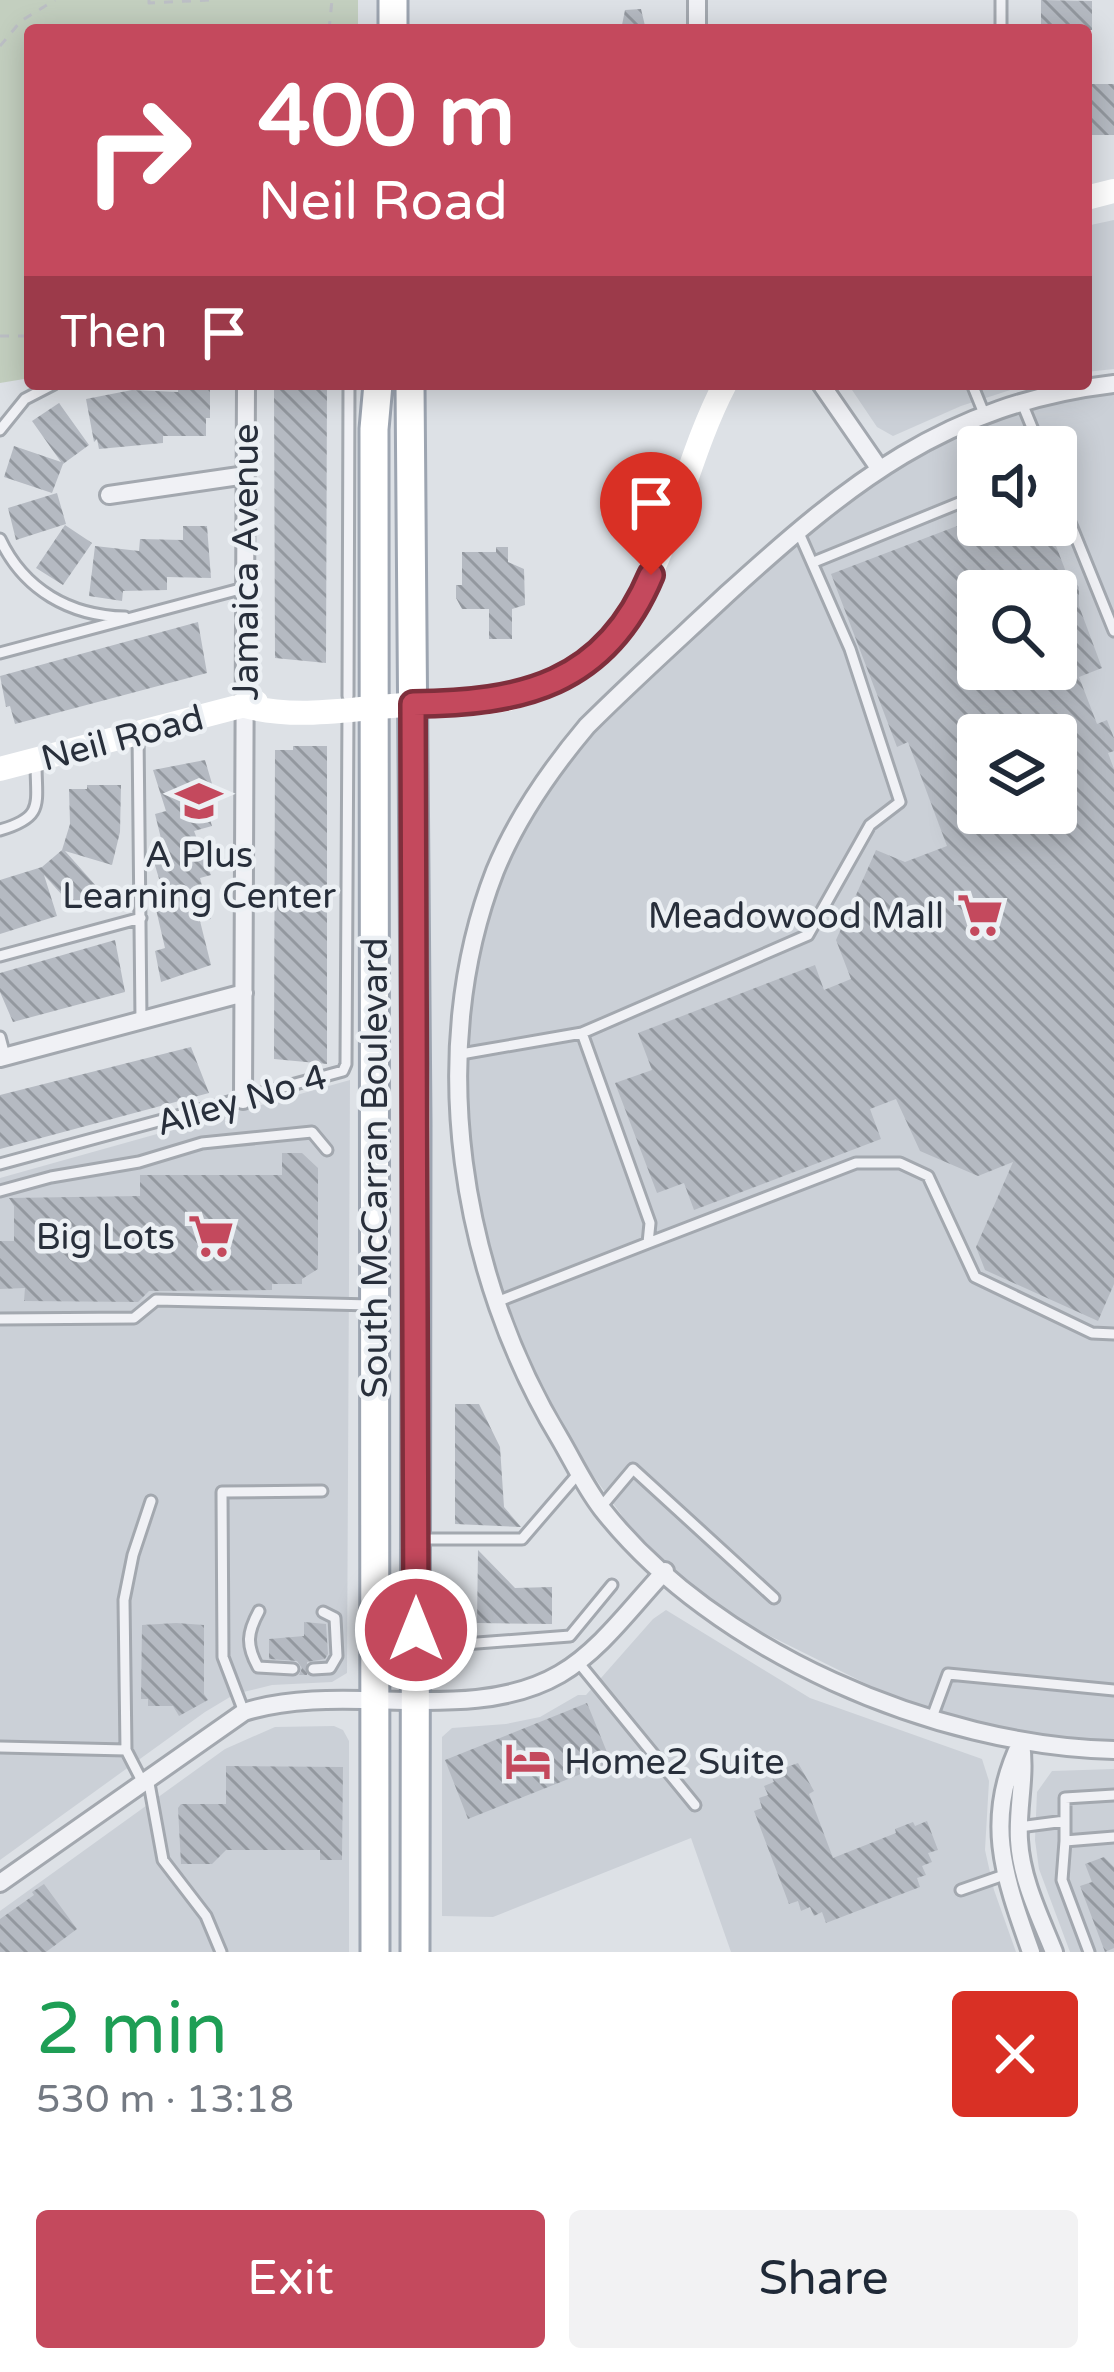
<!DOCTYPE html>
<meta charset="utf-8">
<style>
body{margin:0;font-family:"Varela Round",sans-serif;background:#f2f2f3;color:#1f2937;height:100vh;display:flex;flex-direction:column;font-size:45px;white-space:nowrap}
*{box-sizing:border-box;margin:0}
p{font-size:39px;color:#747a83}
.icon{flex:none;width:66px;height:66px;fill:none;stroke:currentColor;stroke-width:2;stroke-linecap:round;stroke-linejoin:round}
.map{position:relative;height:1952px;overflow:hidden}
.details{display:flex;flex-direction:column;background:#fff;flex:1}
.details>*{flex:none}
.hud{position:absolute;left:24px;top:24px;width:1068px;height:366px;border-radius:12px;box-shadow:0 6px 30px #0003;background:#c4495d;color:#fff;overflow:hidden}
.tools{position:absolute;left:957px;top:426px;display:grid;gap:24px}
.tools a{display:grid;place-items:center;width:120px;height:120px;border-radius:12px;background:#fff;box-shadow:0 6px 30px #0003;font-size:60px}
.pin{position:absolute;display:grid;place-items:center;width:102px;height:102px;color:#fff;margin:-123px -51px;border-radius:50% 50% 50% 0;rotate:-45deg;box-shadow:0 0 12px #0007}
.pin .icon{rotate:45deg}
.me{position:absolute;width:132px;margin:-66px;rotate:0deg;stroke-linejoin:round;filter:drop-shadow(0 0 9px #0008)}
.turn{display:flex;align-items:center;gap:42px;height:252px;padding:0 36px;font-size:54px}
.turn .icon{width:156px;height:156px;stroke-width:2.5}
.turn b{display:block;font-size:84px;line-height:102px}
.then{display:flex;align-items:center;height:114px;padding:0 36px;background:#0003;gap:24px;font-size:45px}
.round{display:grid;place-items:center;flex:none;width:126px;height:126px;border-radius:12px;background:#f2f2f3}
.head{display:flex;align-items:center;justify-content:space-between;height:204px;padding:0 36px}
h1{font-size:72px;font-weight:600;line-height:90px;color:#1e9e55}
.primary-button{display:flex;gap:24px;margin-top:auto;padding:24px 36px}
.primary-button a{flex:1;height:138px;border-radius:12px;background:#c4495d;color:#fff;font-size:48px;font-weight:600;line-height:138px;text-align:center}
.primary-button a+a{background:#f2f2f3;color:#1f2937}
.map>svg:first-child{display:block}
.built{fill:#cbd0d7;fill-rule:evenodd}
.green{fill:#c3cfbf}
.building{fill:url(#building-back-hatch);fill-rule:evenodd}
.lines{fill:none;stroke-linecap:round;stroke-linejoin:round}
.lane-casing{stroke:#a3a8af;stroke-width:15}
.street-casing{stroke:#a3a8af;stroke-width:22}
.primary-casing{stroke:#9da5b1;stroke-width:33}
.path{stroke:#bcbfc5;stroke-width:3;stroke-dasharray:9 9;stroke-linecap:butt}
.lane{stroke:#f0f1f5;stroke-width:9}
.street{stroke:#f0f1f5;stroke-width:16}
.secondary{stroke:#fff;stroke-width:24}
.primary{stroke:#fff;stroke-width:27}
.route-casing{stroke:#7f2f3c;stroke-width:30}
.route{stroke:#c4495d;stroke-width:21}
.labels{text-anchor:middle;stroke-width:9;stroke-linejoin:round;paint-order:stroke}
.street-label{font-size:36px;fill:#282f3b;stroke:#ecf0f4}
.poi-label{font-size:36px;fill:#282f3b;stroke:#ecf0f4;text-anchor:end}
</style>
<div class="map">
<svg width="1114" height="1952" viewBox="0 0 1114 1952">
<defs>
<pattern id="building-back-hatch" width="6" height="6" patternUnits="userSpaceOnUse" patternTransform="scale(3)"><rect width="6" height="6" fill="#b5bac2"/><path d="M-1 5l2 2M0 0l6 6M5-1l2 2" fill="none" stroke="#93989f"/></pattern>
</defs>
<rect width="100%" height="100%" fill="#dde1e6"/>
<!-- built -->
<path class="built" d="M1114,220V369L1086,372V226Z
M848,384H1029L961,406L893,436L877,427Z
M1114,391V1745L1027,1734L897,1699L726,1614L677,1573L628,1524L556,1424L492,1279L470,1170L463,1082L475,937L514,842L559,771L600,720L804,530L880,476L971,428L1020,408ZM978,447H1056V525H978ZM978,591H1056V669H978ZM978,735H1056V813H978Z
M350,1080L347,1673L332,1682L272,1685L235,1694L205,1712L0,1860V1178Z
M666,1610L810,1698L982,1759L989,1781L985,1850L994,1890L1016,1952H731L691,1838L493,1917L442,1916V1737L452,1728L506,1724L540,1717L578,1695H586L653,1619Z
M334,1726L343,1730L349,1741V1952H0V1911L225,1749L275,1727Z
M1114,1769V1952H1070L1039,1869L1035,1840L1037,1792L1052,1771Z"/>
<!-- green -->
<path class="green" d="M0,0H358V30H30V378L0,383Z"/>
<!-- building -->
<path class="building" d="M1041,0L1092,1V30H1041Z
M641,9L646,30H621L625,10Z
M1086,84H1114V135H1086Z
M274,384L327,385L326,663L275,658Z
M210,385V418H206V436H163V443L99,449L97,439L94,442L86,399L132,390L178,392V386Z
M59,403L89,445L63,464L52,493L4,477L14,446L61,462L32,421Z
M57,493L66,524L16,540L8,508Z
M978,518V525H1048L1066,572L1079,587V606L1102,668L1079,677L1097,724L1107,720L1114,738V751L1108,753L1114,769V1284L1098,1321L985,1270L976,1247L1013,1162L978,1176L920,1151L896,1099L870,1109L881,1139L694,1210L684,1183L657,1193L615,1083L652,1070L638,1033L815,965L824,990L851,979L836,940L876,850L905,862L947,846L908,742L897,747L831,574ZM978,591H1056V669H978ZM978,735H1056V813H978Z
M65,525L92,543L63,585L36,568Z
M183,526H207L211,578L167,577V590L123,591L122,601L89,596L95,546L139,551L140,539L183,540Z
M496,547H508V562L524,569L525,605L512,609V639H489V609H462L456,598V585H462V552H496Z
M198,622L207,673L15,724L10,706L6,707L0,676Z
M293,746H327V1064L274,1059L275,750H293Z
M205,760L213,787L201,790L212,826L194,831L211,875L200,878L211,919L200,921L211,965L161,982L155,951L165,948L155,905L166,902L154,862L166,859L155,814L166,811L153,770Z
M87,785H121L120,832L112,865L65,851L98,888L73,907L44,875L57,916L0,934V880L42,867L62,850L70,824L69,789H87Z
M115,940L125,992L13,1022L0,992V973Z
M191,1047L209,1093L0,1149V1095Z
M282,1153H302L318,1168V1269L302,1279V1284H272V1290L149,1291L138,1302L24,1301L25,1288L0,1289V1241H14V1206L9,1198L140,1196V1175H282Z
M455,1404H479L500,1447L504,1507L521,1527L455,1524Z
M478,1550L515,1588L552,1587V1624L477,1623Z
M304,1622L326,1624L328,1654L325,1659L307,1662V1675H299L302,1668L297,1661L269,1659V1639L304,1636Z
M176,1623L204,1625V1694L208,1700L179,1716L173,1706H148V1699H141L142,1625Z
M587,1703L611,1762L468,1819L445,1760Z
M798,1763L814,1791L809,1794L833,1858L896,1833L895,1829L913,1822L915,1826L927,1821L938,1850L928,1853L932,1862L922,1866L926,1875L917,1878L920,1887L826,1923L822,1912L814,1916L810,1907L801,1911L798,1901L789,1904L754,1811L762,1808L759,1798L768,1795L764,1786L774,1782L770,1773Z
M226,1766L343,1767L342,1860H320V1850H226L212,1864H181L178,1808L181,1804H226Z
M1104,1857L1114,1867V1948L1105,1952L1080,1886L1092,1882L1085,1864Z
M44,1884L77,1929L46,1952H0V1919L34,1895L32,1892Z"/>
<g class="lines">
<!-- lane casing -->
<g class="lane-casing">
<path id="lane" d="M1001,30V0
M972,384L985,416
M1022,403L1040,447
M0,430L25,399L54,384
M1056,488L1114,631
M799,533L850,649L900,802L870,825L808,935L582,1033L650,1223L648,1243L856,1163H900L928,1176L975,1277L1092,1333L1114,1334
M0,539C24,590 70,616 125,617
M814,562L969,499
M0,653L244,588
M348,696L349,384
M138,733L141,1020
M0,830C45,817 36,804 36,763
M0,956L141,918
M0,1037L5,1056
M461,1054L582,1033
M0,1164L343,1071L346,1064L348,711
M0,1191L51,1177L139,1162L202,1143L312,1132L327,1150
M494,1303L648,1243
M0,1319L134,1318L156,1300L372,1305
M601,1507L633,1469L774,1598
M421,1539H522L578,1474
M259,1611C247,1633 246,1645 258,1667L293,1669
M464,1644L570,1636L612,1585
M578,1662L695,1805
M313,1669L330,1668L337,1656L335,1618L323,1612
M244,1712L223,1657L222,1492L322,1491
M931,1720L948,1674L1114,1690
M0,1747L126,1750L142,1781
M126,1750L124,1600L133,1555L151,1501
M148,1778L163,1860L206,1916L221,1952
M1065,1821V1841L1114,1837
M1019,1827L1065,1821V1798L1114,1795
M1065,1841L1062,1880L1089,1952
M961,1890L1004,1875"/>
</g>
<!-- street casing -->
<g class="street-casing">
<path id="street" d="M697,30V0
M821,384L879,468
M1114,384C945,404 848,484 727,594C680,638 632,681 587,726C550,770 517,817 495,871C424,1053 461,1276 560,1439C574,1463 585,1487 602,1509C714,1652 936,1746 1114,1750
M109,495L246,475
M0,1058L244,993
M243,1100L246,384
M1021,1742C983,1819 1004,1876 1031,1952
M1021,1743C1026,1777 1017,1807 1019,1840C1021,1879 1040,1917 1054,1952
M0,1883L244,1712C342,1680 469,1727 560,1674C601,1650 632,1606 665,1571"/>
</g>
<!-- primary casing -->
<g class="primary-casing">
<path id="primary" d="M393,0V30
M410,384L416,1124L415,1952
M375,1952L374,429L378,384"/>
</g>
<!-- path -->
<path class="path" d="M149,0V3L209,0
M329,30L332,0
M0,46L21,21L55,0
M0,336H30"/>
<!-- lane -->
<use href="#lane" class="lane"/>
<!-- street -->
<use href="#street" class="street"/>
<!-- secondary -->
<path class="secondary" d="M1086,198L1114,191
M245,706C301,721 361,707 417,704C448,703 478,706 508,699C664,660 663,502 725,384
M0,769L256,702"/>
<!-- primary -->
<use href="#primary" class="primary"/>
</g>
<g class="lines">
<!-- route casing -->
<g class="route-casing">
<path id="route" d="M416,1630L413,704C521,703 605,685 651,575"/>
</g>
<!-- route -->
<use href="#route" class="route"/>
</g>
<!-- icons -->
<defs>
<g id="school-bare" transform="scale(3.6)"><path d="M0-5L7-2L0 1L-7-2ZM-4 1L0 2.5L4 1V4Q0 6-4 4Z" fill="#c4495d" stroke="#ecf0f4" stroke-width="2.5" paint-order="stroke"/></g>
<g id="supermarket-bare" transform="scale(3.6)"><path d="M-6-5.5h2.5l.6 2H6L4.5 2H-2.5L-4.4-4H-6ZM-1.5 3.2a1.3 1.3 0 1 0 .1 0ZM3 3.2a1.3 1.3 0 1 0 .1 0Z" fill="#c4495d" stroke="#ecf0f4" stroke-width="2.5" paint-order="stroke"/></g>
<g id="hotel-bare" transform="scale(3.6)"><path d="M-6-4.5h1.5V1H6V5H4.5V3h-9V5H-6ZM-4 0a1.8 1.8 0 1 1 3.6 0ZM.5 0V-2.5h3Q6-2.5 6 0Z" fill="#c4495d" stroke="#ecf0f4" stroke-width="2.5" paint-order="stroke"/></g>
</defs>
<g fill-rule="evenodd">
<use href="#school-bare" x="199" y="801"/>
<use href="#supermarket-bare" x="980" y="915"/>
<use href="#supermarket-bare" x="211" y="1236"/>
<use href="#hotel-bare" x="528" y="1761"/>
</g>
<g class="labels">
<!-- street labels -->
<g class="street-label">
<text transform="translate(245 562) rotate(-90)" y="13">Jamaica Avenue</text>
<text transform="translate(122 737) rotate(-15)" y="13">Neil Road</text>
<text transform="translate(241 1099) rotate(-16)" y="13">Alley No 4</text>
<text transform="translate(374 1168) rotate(-90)" y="13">South McCarran Boulevard</text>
</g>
<!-- poi labels -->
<g class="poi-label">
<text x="199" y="867" text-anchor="middle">A Plus<tspan x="199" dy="41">Learning Center</tspan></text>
<text x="944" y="928">Meadowood Mall</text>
<text x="175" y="1249">Big Lots</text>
<text x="564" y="1774" text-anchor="start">Home2 Suite</text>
</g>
</g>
</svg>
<div class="tools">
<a><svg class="icon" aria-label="sound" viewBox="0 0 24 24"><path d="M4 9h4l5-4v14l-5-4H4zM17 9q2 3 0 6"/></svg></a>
<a><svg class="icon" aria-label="search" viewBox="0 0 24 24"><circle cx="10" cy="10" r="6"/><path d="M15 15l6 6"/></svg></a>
<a><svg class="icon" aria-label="layers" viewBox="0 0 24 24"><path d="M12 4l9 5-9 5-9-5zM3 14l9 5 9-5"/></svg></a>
</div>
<div class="pin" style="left:651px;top:575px;background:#d93025"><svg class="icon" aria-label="arrive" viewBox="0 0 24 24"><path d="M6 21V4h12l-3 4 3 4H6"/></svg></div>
<svg class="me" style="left:416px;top:1630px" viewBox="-20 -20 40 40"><circle r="17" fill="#c4495d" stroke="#fff" stroke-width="3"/><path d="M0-11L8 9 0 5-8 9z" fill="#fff"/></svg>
<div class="hud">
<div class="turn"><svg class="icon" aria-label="right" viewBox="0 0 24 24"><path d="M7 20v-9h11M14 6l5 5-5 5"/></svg><div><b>400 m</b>Neil Road</div></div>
<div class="then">Then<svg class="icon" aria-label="arrive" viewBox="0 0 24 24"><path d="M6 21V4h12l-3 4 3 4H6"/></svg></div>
</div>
</div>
<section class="details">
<div class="head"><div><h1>2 min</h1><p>530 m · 13:18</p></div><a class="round" style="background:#d93025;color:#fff"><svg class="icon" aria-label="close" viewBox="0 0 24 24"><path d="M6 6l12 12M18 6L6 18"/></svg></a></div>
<div class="primary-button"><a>Exit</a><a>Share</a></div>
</section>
